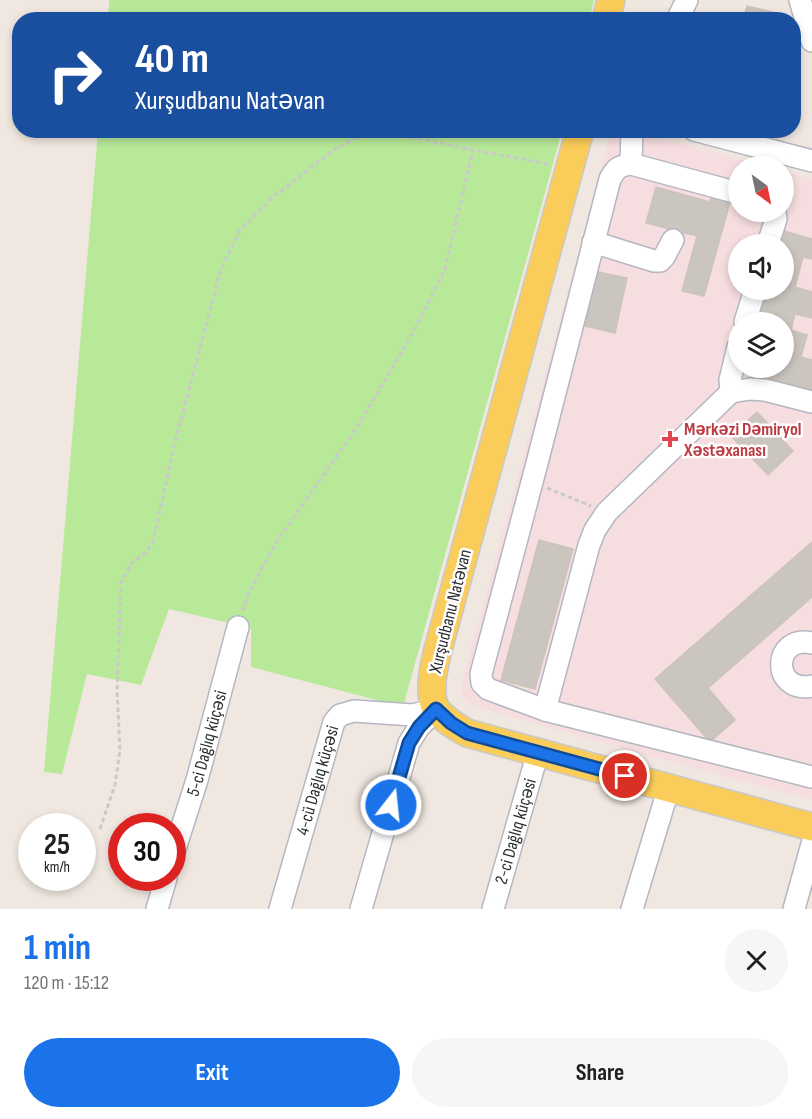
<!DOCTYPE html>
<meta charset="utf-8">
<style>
body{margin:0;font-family:"Sofia Sans Condensed",sans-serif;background:#f6f6f6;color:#202124;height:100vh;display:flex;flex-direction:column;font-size:22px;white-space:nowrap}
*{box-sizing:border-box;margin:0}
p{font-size:20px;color:#757577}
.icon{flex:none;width:33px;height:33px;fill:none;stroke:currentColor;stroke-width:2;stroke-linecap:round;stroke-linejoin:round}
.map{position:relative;height:909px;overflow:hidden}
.sheet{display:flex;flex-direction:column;background:#fff;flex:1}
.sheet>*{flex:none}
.banner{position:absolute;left:12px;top:12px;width:789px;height:126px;border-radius:24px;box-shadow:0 3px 9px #0003;background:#1a4fa0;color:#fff;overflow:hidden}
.needle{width:39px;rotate:147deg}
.controls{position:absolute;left:728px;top:156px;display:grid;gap:12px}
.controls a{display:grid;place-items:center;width:66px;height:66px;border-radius:50%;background:#fff;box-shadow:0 3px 9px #0003;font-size:30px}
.speed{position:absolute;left:18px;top:813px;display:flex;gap:12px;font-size:30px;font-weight:700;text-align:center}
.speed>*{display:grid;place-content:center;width:78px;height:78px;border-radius:50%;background:#fff;box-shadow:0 3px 9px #0003;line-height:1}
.speed small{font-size:15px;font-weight:400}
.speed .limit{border:9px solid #d22;background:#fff;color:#111}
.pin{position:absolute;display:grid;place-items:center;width:51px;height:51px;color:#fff;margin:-26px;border:3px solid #fff;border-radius:50%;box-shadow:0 2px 6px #0007}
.me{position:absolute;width:66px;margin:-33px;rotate:16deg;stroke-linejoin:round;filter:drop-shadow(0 0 4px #0008)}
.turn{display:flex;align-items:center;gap:21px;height:126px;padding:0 24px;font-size:27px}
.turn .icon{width:78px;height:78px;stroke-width:2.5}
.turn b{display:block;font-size:42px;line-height:51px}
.round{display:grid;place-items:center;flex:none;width:63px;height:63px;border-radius:32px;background:#f6f6f6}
.headline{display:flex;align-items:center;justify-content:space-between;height:102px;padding:0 24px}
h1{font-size:36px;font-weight:700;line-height:45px;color:#1a73e8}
.cta{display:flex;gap:12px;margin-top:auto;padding:12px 24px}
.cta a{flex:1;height:69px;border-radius:36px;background:#1a73e8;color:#fff;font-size:24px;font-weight:700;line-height:69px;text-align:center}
.cta a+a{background:#f6f6f6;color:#202124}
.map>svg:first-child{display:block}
.medical{fill:#f6dddf;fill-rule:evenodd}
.green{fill:#b8e999}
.building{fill:#cbc5bf;stroke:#ccc4b9;stroke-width:1.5}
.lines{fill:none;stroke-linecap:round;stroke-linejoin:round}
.minor-casing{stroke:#b4b7c2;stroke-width:24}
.major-casing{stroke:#c9c9c9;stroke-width:30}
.path{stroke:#c9c9c9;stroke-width:3;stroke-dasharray:4.5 3;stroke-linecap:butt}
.minor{stroke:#fff;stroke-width:21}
.major{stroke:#facd5a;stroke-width:27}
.route-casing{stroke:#114b97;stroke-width:15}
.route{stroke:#1a73e8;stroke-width:10}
.health-dot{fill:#e0444e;stroke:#fff;stroke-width:2}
.labels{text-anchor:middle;stroke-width:5;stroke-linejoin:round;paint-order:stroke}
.health-label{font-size:18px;font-weight:bold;fill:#be3a42;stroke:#fff;text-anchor:start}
.street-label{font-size:18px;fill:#2e2e2e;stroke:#fff}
</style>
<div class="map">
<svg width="812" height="909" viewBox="0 0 812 909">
<rect width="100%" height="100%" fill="#f0e8e0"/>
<!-- medical -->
<path class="medical" d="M611,131H632L765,166H738V212H783V171L812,179V800L675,763L484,709L468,703L461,695V687ZM738,244H783V290H738ZM738,322H783V368H738Z"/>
<!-- green -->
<path class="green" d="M109,0H594L589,20L108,19Z
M98,131H562L403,707L251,667V628L169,609L141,685L87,674L62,774L44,772Z"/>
<!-- building -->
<path class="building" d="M747,6L772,12L770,20H743Z
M656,187L710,202L713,190L732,195L704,296L682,291L697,236L646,223Z
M780,230L812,239V259L803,257L795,287L812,292V318L795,314L791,330L807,335L801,357L812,360V390L741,371L742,368H783V322H754L763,290H783V244H776Z
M598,272L627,278L615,333L585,326Z
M757,412L793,451L768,475L731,436Z
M539,540L573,549L535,689L501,680Z
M812,542V597L708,688L735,720L710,742L655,679Z"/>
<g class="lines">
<!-- minor casing -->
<g class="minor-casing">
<g id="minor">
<path d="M800,0L812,41"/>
<path d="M677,20L687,0"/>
<path d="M632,130L631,164L738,193"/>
<path d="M694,130L812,161"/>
<path d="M631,164C619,166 616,168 610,179L536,467L481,674L482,683L488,689L545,710L812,777"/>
<path d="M593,242L654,261H660L664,257L673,240"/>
<path d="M768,244L776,219L775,212"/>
<path d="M745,322L755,290"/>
<path d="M731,392L730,380L738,347"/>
<path d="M812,643C772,634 771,694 812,686"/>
<path d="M545,710L589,545L595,530L607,512L731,392L750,389L765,390L812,402"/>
<path id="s1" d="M172,858L197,780L238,627"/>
<path d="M157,909L166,878"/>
<path id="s2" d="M280,909L334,722L340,715L354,711L413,715L436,709"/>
<path d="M361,909L409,743L419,727L436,709"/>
<path id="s3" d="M493,909L538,752"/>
<path d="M632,909L669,787"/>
<path d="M794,909L812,844"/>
</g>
</g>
<!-- major casing -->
<g class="major-casing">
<path id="major" d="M606,20L611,0
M580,130L442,635C437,653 425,693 437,710C444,720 457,727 467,733L812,827"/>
</g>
<!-- path -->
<path class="path" d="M547,488L591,506
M243,611L249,592L277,541L356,429L415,329L445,269L473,150
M100,829L115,785L120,750L117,690L121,583L131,564L146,552L153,542L176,438L221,269L240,230L272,198L332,151L367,132L382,131L473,150L549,164"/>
<!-- minor -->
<use href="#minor" class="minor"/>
<!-- major -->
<use href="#major" class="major"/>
</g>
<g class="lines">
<!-- route casing -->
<g class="route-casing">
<path id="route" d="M391,805L409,743L419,727L436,709L451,723L467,733L625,776"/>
</g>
<!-- route -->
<use href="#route" class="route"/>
</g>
<!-- markers -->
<path class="health-dot" d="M667 430h6v6h6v6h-6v6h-6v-6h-6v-6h6z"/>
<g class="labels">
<!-- health labels -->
<g class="health-label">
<text x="684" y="435">Mərkəzi Dəmiryol<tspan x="684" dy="21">Xəstəxanası</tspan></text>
</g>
<!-- street labels -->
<g class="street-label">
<text transform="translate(450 611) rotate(-76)" y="6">Xurşudbanu Natəvan</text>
<text dy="6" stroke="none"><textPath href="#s1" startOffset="120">5-ci Dağlıq küçəsi</textPath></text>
<text dy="6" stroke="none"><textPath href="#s2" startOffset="134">4-cü Dağlıq küçəsi</textPath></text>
<text dy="6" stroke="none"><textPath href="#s3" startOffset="81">2-ci Dağlıq küçəsi</textPath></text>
</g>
</g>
</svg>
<div class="controls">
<a><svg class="needle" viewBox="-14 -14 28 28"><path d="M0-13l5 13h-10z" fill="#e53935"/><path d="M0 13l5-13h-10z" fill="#757577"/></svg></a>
<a><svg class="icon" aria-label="sound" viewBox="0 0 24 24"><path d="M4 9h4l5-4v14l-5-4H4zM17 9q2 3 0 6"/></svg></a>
<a><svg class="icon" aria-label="layers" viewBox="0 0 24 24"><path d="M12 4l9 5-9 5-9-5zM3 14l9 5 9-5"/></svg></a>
</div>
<div class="speed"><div>25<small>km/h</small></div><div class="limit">30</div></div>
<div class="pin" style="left:625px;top:776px;background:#d93025"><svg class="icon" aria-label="arrive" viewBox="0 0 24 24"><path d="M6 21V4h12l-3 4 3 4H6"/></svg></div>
<svg class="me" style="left:391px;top:805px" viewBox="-20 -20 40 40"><circle r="17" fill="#1a73e8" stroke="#fff" stroke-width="3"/><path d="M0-11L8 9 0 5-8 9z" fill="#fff"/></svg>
<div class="banner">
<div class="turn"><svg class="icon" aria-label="right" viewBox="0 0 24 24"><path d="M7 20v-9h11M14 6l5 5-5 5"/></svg><div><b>40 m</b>Xurşudbanu Natəvan</div></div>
</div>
</div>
<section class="sheet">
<div class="headline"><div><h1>1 min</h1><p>120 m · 15:12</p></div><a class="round"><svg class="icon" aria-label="close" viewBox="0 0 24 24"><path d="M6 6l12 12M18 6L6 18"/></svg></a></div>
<div class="cta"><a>Exit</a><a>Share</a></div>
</section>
